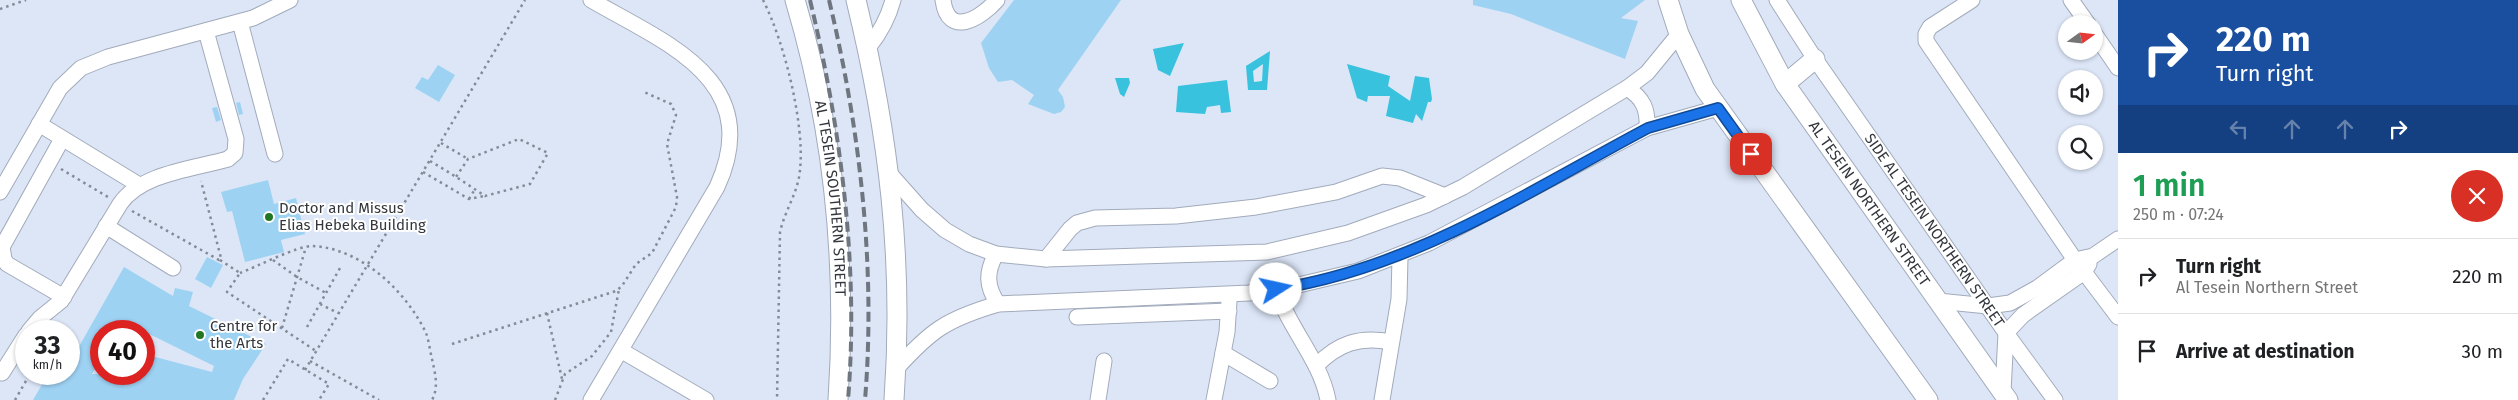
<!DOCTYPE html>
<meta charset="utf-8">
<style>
body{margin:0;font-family:"Fira Sans",sans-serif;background:#f6f6f6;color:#202124;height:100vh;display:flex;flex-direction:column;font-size:19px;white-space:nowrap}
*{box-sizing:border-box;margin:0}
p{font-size:16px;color:#757577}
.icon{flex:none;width:28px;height:28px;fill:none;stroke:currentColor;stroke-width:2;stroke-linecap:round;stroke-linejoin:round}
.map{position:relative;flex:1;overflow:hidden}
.side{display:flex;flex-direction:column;background:#fff;width:400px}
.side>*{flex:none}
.top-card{background:#1a4fa0;color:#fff;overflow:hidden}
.needle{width:32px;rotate:75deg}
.tools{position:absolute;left:2058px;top:15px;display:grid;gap:10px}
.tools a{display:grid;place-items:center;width:45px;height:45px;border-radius:50%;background:#fff;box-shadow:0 1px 4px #0004;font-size:25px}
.speed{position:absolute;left:15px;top:320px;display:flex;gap:10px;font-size:25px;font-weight:700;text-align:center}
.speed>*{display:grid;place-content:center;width:65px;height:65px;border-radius:50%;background:#fff;box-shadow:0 1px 4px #0004;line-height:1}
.speed small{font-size:12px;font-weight:400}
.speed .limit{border:8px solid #d22;background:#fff;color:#111}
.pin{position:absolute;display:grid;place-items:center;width:42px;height:42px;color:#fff;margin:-21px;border-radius:10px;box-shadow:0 2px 8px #0006}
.me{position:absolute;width:55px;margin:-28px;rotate:80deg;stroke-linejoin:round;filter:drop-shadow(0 0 4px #0008)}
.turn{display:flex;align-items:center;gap:18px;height:105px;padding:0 15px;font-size:22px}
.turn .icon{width:65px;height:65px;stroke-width:2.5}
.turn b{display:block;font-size:35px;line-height:42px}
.lanes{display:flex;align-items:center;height:48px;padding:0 15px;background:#0003;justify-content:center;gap:25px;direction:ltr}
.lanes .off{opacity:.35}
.round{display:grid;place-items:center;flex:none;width:52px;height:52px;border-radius:26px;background:#f6f6f6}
.overview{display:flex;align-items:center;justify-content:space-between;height:85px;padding:0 15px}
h1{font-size:30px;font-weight:600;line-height:38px;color:#1e9e55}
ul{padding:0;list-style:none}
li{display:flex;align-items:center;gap:15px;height:75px;padding:0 15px;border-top:1px solid #e0e0e0}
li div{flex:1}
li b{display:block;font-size:19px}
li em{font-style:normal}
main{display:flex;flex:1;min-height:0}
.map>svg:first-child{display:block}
.water{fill:#38c2dd;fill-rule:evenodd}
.building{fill:#9ed2f3;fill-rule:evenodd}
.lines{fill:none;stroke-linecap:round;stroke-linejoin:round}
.minor-casing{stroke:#a2abbb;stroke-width:17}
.major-casing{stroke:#a2abbb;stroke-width:21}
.path{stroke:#848b96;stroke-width:2.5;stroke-dasharray:2.5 4;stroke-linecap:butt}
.minor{stroke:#fff;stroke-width:15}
.major{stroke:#fff;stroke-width:19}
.rail{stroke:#707680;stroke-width:4;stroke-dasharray:10 5;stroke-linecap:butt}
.route-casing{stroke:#114b97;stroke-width:12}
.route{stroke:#1a73e8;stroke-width:9}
.poi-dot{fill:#227724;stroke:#fff;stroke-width:2}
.labels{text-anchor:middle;stroke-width:4;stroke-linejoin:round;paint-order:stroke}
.street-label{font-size:15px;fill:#33373d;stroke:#fff}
.poi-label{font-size:15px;fill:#33373d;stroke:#fff;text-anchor:start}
</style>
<main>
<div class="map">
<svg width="2118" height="400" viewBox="0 0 2118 400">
<rect width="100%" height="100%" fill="#dce6f7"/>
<!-- water -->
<path class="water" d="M1184,43L1170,76L1158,70L1153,49Z
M1270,51L1267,90H1248L1246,66ZM1263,64L1262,81L1254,82L1253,71Z
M1347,64L1390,76L1388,86L1410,101L1415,76L1429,78L1432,99L1431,102H1428L1422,121L1416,114L1413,123L1386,116L1390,96H1368L1367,102L1357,98Z
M1115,78H1129L1130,83L1124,97L1120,94Z
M1227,80L1231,112L1221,113L1220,105L1207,107L1205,114L1176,112L1178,86Z"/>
<!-- building -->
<path class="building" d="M1014,0H1121L1058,90L1063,97L1065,107L1061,112L1054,114L1028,104L1034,95L1012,80L998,82L989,68L981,43Z
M1473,0H1645L1621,18L1638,21L1625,59L1511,14L1473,5Z
M438,65L455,75L439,102L415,88L422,77L428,80Z
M240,102L243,114L239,115L236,103Z
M217,107L221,120L216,122L212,108Z
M268,180L274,204L296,198L305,234L281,240L284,252L245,262L232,211L227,212L221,192Z
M207,257L223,265L211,288L195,279Z
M124,267L173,296L175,288L193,292L189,306L266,344L243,379L234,400H33L48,374H69V357L72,359ZM123,321L214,366L212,372L144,354V374H92L101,358V331H117Z"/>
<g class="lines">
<!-- minor casing -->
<g class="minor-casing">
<g id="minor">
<path d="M591,0C665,43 766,80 717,187L591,400"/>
<path d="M943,0C948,39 981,18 997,0"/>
<path id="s1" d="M1777,0L1815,59L2006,333L2055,400"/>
<path d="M1972,0L1930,27L1926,34V41L2075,260L2118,317"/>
<path d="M2071,0L2088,24"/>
<path d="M240,22L275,154"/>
<path d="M2094,33L2118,68"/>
<path d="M868,48C880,33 888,19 893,0"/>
<path d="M1627,88C1643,98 1648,109 1647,128"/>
<path d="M39,124L139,185"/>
<path d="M62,139L2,247L4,259L7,264L64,297"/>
<path d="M890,174L922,210L945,230L969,244L996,254L1046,259L1267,252L1348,233L1426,205L1463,187L1627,88L1647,73L1679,34"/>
<path d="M0,192L60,88L81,68L108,57L253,18L290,0"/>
<path d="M106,226L173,268"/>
<path d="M996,254C986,272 986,286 998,304"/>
<path d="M1046,259L1070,229L1077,223L1095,218L1176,216L1256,207L1336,192L1382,176L1400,178L1445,196"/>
<path d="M1276,289C1289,329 1320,359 1328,400"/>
<path d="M1938,301L1988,306L2010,303L2037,288L2075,260L2093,256L2118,239"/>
<path d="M1077,317L1229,311"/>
<path d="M29,331L40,318L61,301L120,204C141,173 194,169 228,159L235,153L236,139L206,31"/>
<path d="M622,351L706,400"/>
<path d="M1223,353L1270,381"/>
<path d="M1316,366C1338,343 1360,336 1391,342"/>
<path d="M896,369C931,330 947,319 998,304L1249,293L1290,287L1358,271L1429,243L1647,128L1718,108"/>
<path d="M2,373L26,335"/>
<path d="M2003,392L2006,333L2023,315L2084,272L2089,264"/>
<path d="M1098,400L1104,361"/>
<path d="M1214,400L1227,332L1229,301"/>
<path d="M1382,400L1399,299L1400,257"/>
</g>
</g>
<!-- major casing -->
<g class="major-casing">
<g id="major">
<path id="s2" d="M795,0C834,130 847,265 838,400"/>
<path d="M856,0C889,135 904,261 894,400"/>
<path d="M1668,0L1679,34L1705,89L1928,400"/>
<path id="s3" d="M1741,0L1785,84L2008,400"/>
<path d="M1785,84L1815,59"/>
</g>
</g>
<!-- path -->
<path class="path" d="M763,0C784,41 805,124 800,170C798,193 785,210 780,232L777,400
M0,9L26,0
M441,143L468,159
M430,161C449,172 467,184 485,196L530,184L548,153L519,139L468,159L456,177
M61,169L108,197
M423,172L469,199L484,196
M469,199L475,189
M132,211L219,260L221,258L201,181
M220,260L240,273L227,292L316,351
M273,260L297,277L326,293
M240,273C256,267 297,246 312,246C361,248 406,291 426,333C429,341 430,351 432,359C435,373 439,387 432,400
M320,304L338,313
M547,313L562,379
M307,327L340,268
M282,328L306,247
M452,344L616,291L622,286L636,264L652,253L676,207L677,197L667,144L676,115L671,104L644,92
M310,361L379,400
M305,370L525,0
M15,400L30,374
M263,400L288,359L329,384L319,400
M555,400L565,374L592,356L611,332L619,289"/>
<!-- minor -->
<use href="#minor" class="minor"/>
<!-- major -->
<use href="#major" class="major"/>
<!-- rail -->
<path class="rail" d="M810,0C841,129 859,267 848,400
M829,0C860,129 876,267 865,400"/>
</g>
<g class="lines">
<!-- route casing -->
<g class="route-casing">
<path id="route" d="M1276,289C1411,269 1529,191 1648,128L1718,108L1751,154"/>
</g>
<!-- route -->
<use href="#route" class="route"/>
</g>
<!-- markers -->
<g class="poi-dot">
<circle cx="269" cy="217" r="5"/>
<circle cx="200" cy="335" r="5"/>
</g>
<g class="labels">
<!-- street labels -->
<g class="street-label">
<text dy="5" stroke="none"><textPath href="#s2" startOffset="202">AL TESEIN SOUTHERN STREET</textPath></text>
<text dy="5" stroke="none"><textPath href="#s3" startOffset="241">AL TESEIN NORTHERN STREET</textPath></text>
<text dy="5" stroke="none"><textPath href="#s1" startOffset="279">SIDE AL TESEIN NORTHERN STREET</textPath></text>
</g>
<!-- poi labels -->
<g class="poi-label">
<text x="279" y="213">Doctor and Missus<tspan x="279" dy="17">Elias Hebeka Building</tspan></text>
<text x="210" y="331">Centre for<tspan x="210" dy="17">the Arts</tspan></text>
</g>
</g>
</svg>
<div class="tools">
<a><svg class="needle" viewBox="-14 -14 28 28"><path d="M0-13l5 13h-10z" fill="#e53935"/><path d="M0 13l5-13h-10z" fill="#757577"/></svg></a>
<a><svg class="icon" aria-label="sound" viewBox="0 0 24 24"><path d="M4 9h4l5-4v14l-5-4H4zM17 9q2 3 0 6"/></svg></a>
<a><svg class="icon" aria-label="search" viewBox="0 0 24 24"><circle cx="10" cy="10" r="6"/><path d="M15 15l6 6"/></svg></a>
</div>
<div class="speed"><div>33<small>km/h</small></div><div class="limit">40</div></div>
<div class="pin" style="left:1751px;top:154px;background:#d93025"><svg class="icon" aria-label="arrive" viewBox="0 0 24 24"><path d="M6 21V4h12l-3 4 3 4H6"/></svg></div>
<svg class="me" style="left:1276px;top:289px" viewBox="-20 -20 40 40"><circle r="19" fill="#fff"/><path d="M0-13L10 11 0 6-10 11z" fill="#1a73e8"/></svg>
</div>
<section class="side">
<div class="top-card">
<div class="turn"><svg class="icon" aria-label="right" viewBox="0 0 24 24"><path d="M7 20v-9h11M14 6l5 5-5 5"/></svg><div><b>220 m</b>Turn right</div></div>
<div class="lanes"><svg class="icon off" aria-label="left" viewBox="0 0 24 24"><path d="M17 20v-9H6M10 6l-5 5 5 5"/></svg><svg class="icon off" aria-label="ahead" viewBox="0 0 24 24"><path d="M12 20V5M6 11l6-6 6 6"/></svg><svg class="icon off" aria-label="ahead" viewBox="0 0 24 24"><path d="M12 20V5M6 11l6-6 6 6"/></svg><svg class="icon" aria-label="right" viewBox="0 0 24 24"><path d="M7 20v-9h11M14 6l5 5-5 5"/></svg></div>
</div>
<div class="overview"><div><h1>1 min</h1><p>250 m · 07:24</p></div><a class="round" style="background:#d93025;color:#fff"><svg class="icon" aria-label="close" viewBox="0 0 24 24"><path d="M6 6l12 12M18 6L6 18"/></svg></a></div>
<ul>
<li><svg class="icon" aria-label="right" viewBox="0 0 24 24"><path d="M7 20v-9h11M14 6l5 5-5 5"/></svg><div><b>Turn right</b><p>Al Tesein Northern Street</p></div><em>220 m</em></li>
<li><svg class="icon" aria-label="arrive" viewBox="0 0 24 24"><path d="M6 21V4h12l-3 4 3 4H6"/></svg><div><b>Arrive at destination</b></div><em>30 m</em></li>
</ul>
</section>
</main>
